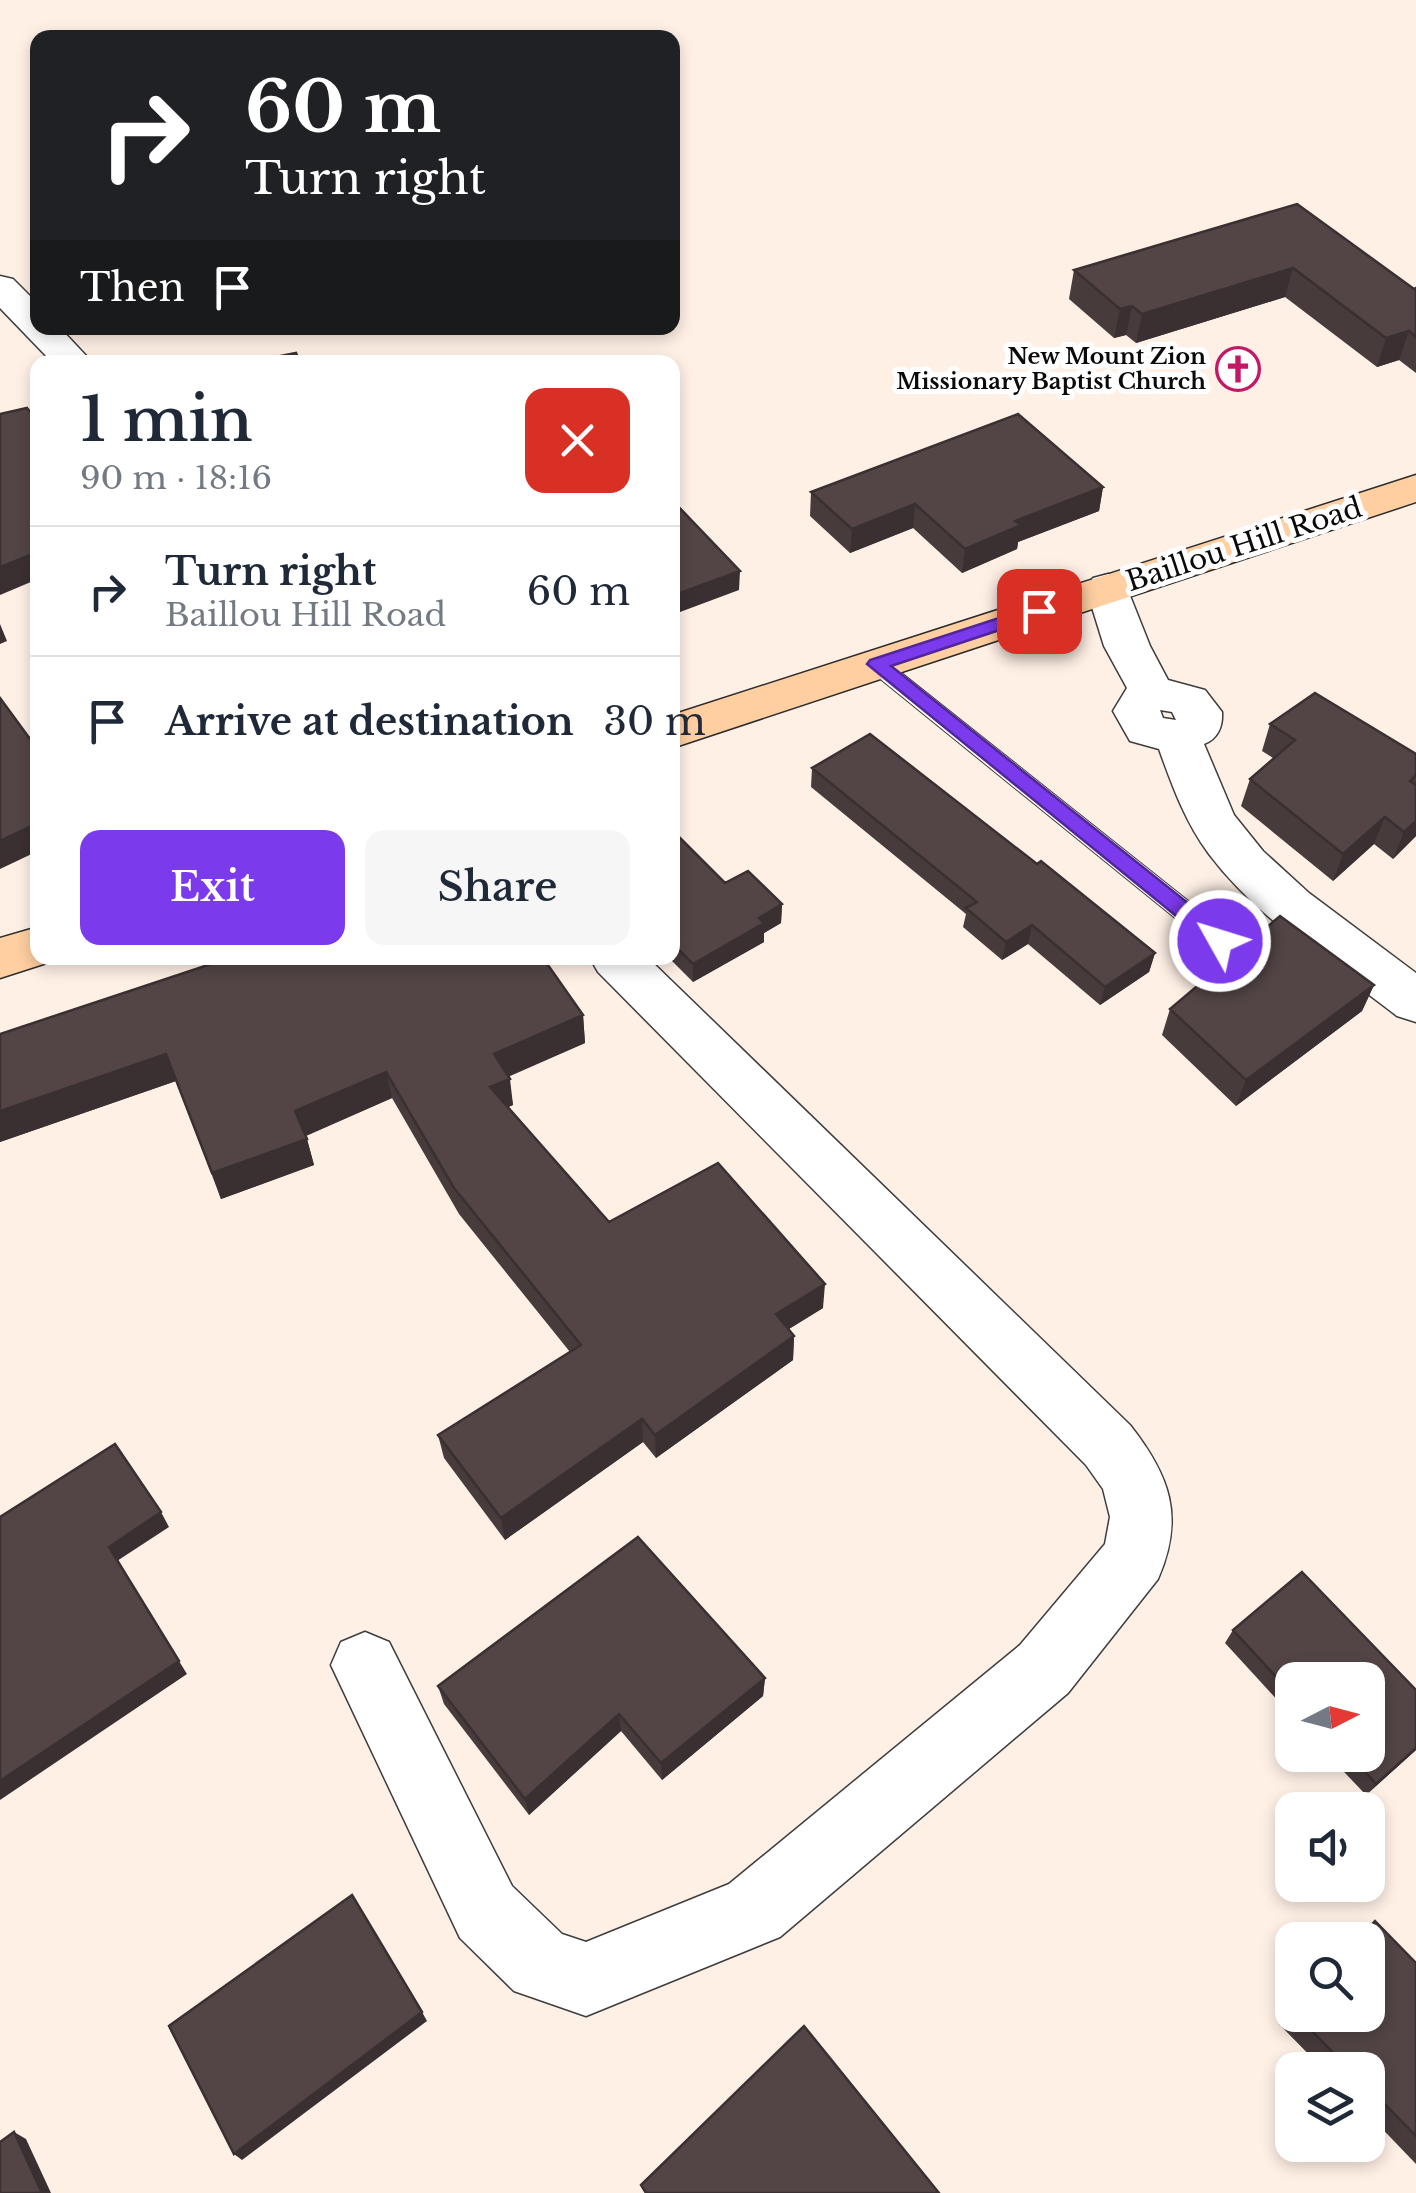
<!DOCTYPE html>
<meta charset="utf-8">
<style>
body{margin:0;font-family:"Libre Baskerville",serif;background:#f6f6f7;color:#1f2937;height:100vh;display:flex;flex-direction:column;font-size:38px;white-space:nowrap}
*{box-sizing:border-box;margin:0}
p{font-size:32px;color:#747a83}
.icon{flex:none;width:55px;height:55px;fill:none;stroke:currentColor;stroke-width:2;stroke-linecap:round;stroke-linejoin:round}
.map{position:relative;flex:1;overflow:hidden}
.sheet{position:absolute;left:30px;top:355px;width:650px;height:610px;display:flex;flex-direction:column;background:#fff;border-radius:20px;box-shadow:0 5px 15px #0003}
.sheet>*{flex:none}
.top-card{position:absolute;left:30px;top:30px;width:650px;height:305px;border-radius:20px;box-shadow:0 5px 15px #0003;background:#202124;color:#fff;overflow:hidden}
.needle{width:65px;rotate:84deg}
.tools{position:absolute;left:1275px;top:1662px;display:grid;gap:20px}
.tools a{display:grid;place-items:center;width:110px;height:110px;border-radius:20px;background:#fff;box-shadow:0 5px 15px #0003;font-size:50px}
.pin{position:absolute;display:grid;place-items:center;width:85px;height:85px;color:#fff;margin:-42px;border-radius:20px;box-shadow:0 5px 15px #0006}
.me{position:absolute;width:110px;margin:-55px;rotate:309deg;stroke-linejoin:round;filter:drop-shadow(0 0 8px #0008)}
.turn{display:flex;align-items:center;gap:35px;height:210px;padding:0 50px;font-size:45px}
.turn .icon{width:130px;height:130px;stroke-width:2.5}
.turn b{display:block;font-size:70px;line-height:85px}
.then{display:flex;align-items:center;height:95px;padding:0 50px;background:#0003;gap:20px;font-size:38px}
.round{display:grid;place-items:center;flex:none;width:105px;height:105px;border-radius:20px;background:#f6f6f7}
.headline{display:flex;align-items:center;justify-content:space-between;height:170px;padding:0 50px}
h1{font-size:60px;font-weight:600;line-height:75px}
.primary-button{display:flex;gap:20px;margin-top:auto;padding:20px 50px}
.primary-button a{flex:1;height:115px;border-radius:20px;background:#7c3aed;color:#fff;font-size:40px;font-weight:600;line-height:115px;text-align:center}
.primary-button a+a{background:#f6f6f7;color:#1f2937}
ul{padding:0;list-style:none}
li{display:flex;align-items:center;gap:30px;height:130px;padding:0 50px;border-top:2px solid #e0e1e3}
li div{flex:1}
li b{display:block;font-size:38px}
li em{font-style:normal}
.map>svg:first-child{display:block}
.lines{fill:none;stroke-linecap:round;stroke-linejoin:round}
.lane-casing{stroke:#3d3d3d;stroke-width:2}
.street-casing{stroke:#3d3d3d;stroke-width:3}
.secondary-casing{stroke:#2c2c2c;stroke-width:3}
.lane{fill:#fff;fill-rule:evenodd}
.street{fill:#fff;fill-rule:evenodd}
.secondary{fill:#ffcfa1;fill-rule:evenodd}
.wall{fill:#473b3c}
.shaded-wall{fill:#3a3031}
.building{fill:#534546;stroke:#3a3031;stroke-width:2.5}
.route{fill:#7c3aed;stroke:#51269a;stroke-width:2.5}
.labels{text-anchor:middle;stroke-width:10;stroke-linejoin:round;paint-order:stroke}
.far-poi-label{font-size:22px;font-weight:bold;fill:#0a0a0a;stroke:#fff;text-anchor:end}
.street-label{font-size:28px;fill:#0a0a0a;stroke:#fff}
</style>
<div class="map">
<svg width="1416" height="2193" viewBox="0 0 1416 2193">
<rect width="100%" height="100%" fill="#fff0e6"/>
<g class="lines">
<!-- lane casing -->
<g class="lane-casing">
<path id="lane" d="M876,657L884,659L1230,934L1234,941L1230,948H1212L868,669L865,664Z"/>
</g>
<!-- street casing -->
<g class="street-casing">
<path id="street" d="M0,276L13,279L38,304V328H60L92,362H52L0,308Z
M1108,574L1123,578L1150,646L1168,680L1205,690L1222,712C1223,726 1218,739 1204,744L1234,815L1263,851L1309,893L1416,973V1022L1397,1016C1333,966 1259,920 1209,854C1185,822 1172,785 1159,749L1130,741L1113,711L1127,688L1104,646L1086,588L1093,578ZM1160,710L1172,712L1176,720L1163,718Z
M590,958H648L1130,1425C1170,1476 1185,1517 1158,1579L1068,1693L780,1937L586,2016L514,1991L460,1938L331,1665L341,1642L365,1632L389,1642L512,1886L562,1934L586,1942L729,1884L1020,1645L1105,1544L1110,1517L1103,1489L1086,1465L598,972Z"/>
</g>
<!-- secondary casing -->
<g class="secondary-casing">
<path id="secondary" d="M1416,475V502L672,748V715Z
M38,927V958L56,960L0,978V938Z"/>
</g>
<!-- lane -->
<use href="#lane" class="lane"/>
<!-- street -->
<use href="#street" class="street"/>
<!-- secondary -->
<use href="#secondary" class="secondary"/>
</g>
<!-- wall -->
<path class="wall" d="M1297,204L1414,289L1416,288V373L1399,360L1377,367L1285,297L1136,343L1126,335L1114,338L1069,299L1074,270Z
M1103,487L1099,511L1018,542L1017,549L962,573L913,528L850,553L810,516L811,492Z
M1270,724L1416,754V836L1393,859L1374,844L1333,881L1241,806L1250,779L1273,758L1262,751Z
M812,768L1037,864L1155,953L1149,972L1100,1005L1028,944L1002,960L963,927L966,914L811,787Z
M672,830L725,883L782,904L781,923L764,933V942L693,982L669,958H672Z
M1374,985L1362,1011L1236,1106L1162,1035L1170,1009Z
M583,1015L585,1043L508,1077L513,1105L508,1107L609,1222L823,1308L789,1329L794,1336L793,1360L656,1458L643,1442L505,1540L444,1458L438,1435L570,1352L459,1214L392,1098L306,1136L314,1165L221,1199L176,1081L0,1142V1034Z
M1233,1630L1416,1690V1750L1366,1795L1328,1755H1368L1292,1680V1716L1225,1643Z
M765,1678L763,1696L662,1780L621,1731L529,1815L444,1704L438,1686Z
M1375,1921L1416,1963V2164L1368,2114V2070H1324L1279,2024L1292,2009V2015H1368V1940H1355Z"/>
<!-- shaded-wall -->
<path class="shaded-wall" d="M1293,268L1285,297L1136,343L1142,314Z
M1132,306L1126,335L1114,338L1120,309Z
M1409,331L1399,360L1377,367L1386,338Z
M1103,487L1099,511L1018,542L1017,549L962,573L965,549L1015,521Z
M915,504L913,528L850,553L852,529Z
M38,552V579L0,595V567Z
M740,571L739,590L672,615V596Z
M0,624L7,641L0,644Z
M1385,817L1374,844L1333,881L1343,854Z
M1416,821V836L1393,859L1404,832Z
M38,823V851L0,869V841Z
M782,904L781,923L764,933V942L693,982V964L759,918Z
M1032,925L1028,944L1002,960L1006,942Z
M1155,953L1149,972L1100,1005L1105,987Z
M1374,985L1362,1011L1236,1106L1246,1080Z
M583,1015L585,1043L497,1081L494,1054Z
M166,1054L176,1081L0,1142V1111Z
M386,1072L392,1098L303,1137L295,1111Z
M510,1079L513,1105L494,1114L490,1087Z
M307,1139L314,1165L221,1199L212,1173Z
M825,1284L823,1308L774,1338L776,1314Z
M794,1336L793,1360L656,1458L655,1435Z
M642,1419L643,1442L505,1540L501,1518Z
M161,1512L169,1527L117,1561L187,1674L0,1800V1781L109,1547Z
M765,1678L763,1696L662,1780L661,1763Z
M619,1714L621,1731L529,1815L525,1799Z
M1416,1748V1750L1366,1795L1376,1784Z
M422,2012L427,2021L242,2160L234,2154Z
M14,2132L26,2139L51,2193H42Z"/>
<!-- building -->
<path class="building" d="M1297,204L1414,289L1416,288V337L1409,331L1386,338L1293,268L1142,314L1132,306L1120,309L1074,270Z
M296,353L300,362H250Z
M27,408L38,421V552L0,567V414Z
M1018,414L1103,487L1015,521L1021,525L965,549L915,504L852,529L811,492Z
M672,500L740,571L672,596Z
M1315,693L1416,754V775L1410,781L1416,785V821L1404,832L1385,817L1343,854L1250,779L1295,740L1270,724Z
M0,698L38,750V823L0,841Z
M870,734L1037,864L1041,861L1155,953L1105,987L1032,925L1006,942L966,908L977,902L812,768Z
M672,830L725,883L748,871L782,904L759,918L764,923L693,964L672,943Z
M1280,916L1374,985L1246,1080L1170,1009Z
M229,958H543L583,1015L494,1054L510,1079L490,1087L609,1222L718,1163L825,1284L776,1314L794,1336L655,1435L642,1419L501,1518L438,1435L581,1345L454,1188L386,1072L295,1111L307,1139L212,1173L166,1054L0,1111V1034Z
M115,1444L161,1512L109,1547L179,1661L0,1781V1517Z
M638,1537L765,1678L661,1763L619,1714L525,1799L438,1686Z
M1302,1572L1416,1690V1748L1376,1784L1350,1755H1368V1680H1292V1694L1233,1630Z
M352,1895L422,2012L234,2154L169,2026Z
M1375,1921L1416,1963V2136L1368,2087V2070H1350L1296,2015H1368V1940H1358Z
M804,2026L939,2193H646L641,2185Z
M14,2132L42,2193H0V2142Z"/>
<!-- route -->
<path class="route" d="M1039,605L1048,611L1045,615L891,666L1228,935L1231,941L1228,946H1213L867,664L870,660Z"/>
<!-- icons -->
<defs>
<g id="church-ring" transform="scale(2.25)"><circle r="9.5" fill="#fff" stroke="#c31865" stroke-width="1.5"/><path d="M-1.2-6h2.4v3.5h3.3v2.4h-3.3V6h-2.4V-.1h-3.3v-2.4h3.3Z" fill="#c31865"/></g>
</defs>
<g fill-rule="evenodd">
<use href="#church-ring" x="1238" y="369"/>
</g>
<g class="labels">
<!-- far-poi labels -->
<g class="far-poi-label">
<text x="1206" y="364">New Mount Zion<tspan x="1206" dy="25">Missionary Baptist Church</tspan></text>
</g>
<!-- street labels -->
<g class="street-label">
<text transform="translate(1244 544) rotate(-18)" y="10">Baillou Hill Road</text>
</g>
</g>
</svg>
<div class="tools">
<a><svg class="needle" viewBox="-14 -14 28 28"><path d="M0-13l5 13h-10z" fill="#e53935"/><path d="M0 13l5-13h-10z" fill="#747a83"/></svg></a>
<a><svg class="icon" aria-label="sound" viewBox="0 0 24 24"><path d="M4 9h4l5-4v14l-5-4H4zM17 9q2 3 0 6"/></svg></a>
<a><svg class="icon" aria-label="search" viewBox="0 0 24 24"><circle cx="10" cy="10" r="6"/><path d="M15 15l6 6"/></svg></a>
<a><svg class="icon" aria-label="layers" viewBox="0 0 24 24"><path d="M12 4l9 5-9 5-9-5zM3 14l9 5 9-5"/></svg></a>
</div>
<div class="pin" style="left:1039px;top:611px;background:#d93025"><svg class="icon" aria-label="arrive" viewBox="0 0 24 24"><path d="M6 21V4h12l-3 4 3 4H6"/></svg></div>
<svg class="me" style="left:1220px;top:941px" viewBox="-20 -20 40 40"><circle r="17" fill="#7c3aed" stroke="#fff" stroke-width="3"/><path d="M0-11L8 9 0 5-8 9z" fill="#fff"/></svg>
<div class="top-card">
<div class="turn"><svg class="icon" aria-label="right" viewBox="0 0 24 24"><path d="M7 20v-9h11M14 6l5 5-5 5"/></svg><div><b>60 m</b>Turn right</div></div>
<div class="then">Then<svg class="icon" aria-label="arrive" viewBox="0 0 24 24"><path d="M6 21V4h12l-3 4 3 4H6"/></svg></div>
</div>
<section class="sheet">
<div class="headline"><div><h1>1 min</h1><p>90 m · 18:16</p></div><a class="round" style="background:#d93025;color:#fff"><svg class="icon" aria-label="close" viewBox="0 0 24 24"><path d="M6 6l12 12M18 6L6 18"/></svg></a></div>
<ul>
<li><svg class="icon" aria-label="right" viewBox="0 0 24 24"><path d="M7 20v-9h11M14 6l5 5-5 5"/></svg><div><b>Turn right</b><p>Baillou Hill Road</p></div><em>60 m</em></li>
<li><svg class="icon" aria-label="arrive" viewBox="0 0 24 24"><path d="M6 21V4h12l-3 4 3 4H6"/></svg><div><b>Arrive at destination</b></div><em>30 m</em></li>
</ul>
<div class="primary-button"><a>Exit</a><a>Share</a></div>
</section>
</div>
